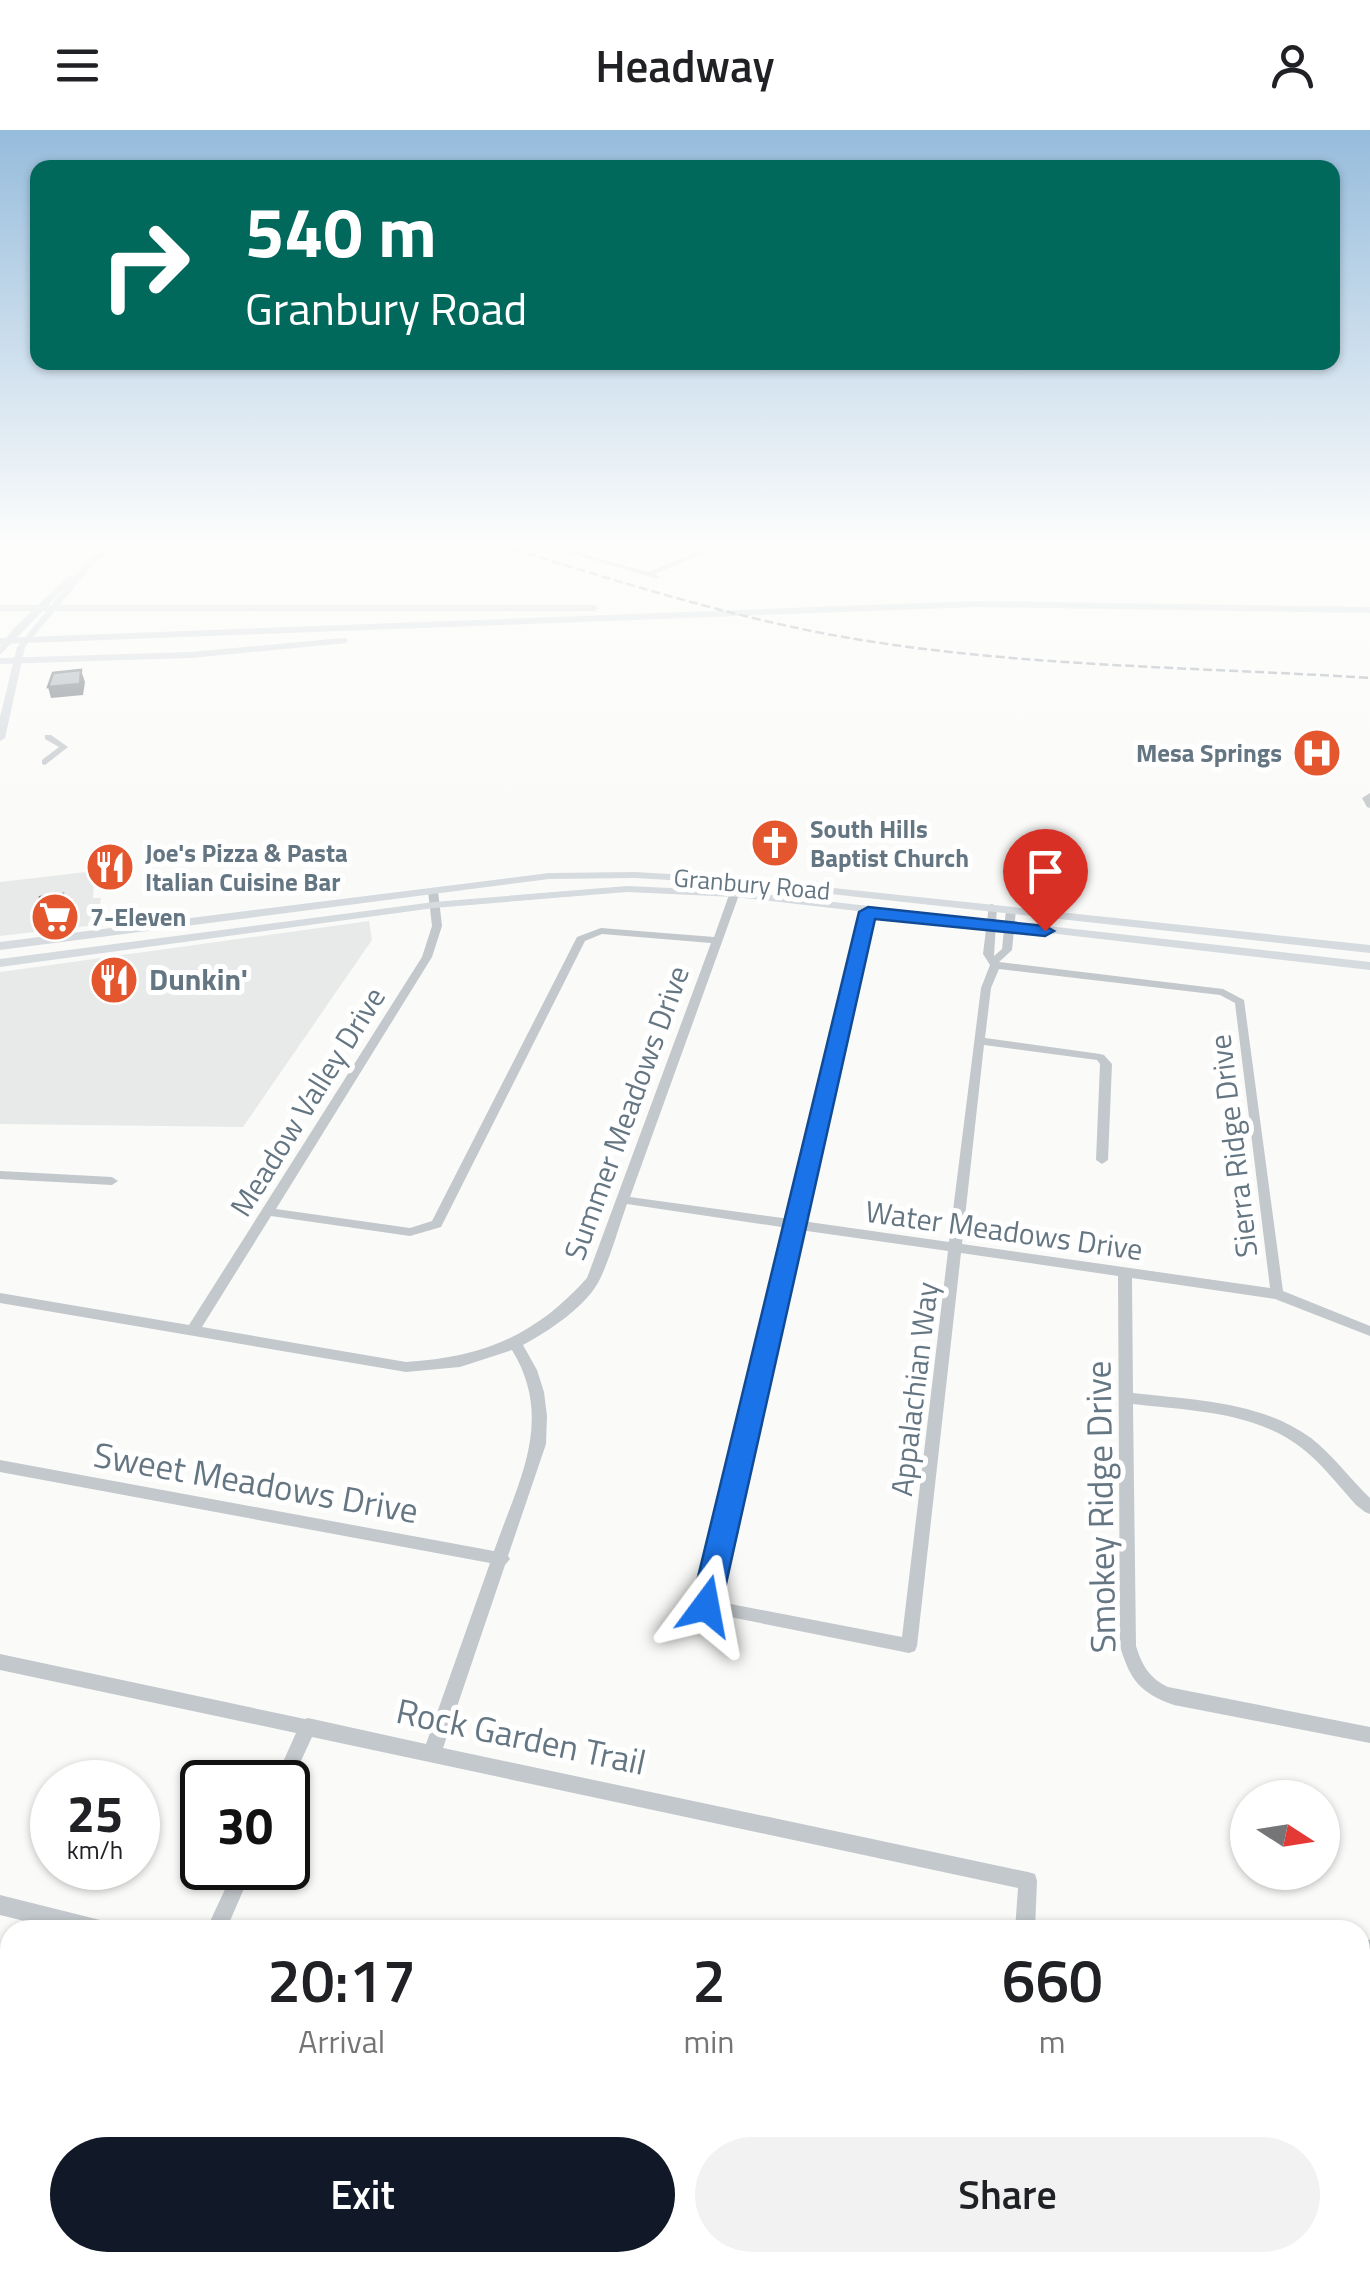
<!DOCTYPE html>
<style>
body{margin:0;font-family:"Titillium Web",sans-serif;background:#f2f2f2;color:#202124;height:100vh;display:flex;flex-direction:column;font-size:38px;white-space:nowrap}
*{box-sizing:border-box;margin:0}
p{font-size:32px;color:#757577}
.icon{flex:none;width:55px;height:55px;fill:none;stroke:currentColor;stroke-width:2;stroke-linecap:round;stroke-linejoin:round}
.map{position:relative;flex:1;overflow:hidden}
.drawer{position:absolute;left:0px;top:1790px;width:1370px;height:352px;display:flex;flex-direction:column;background:#fff;border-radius:30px 30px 0 0;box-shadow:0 2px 8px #0004}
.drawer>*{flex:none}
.hud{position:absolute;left:30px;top:30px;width:1310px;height:210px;border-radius:20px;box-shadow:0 2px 8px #0004;background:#00695c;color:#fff;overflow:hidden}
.needle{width:65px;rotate:102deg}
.controls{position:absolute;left:1230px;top:1650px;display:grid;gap:20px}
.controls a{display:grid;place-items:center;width:110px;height:110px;border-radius:50%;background:#fff;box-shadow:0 2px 8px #0004;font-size:50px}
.speed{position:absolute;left:30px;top:1630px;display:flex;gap:20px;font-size:50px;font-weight:700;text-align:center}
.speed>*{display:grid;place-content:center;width:130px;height:130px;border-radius:50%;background:#fff;box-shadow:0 2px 8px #0004;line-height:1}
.speed small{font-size:25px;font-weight:400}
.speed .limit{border:5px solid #111;border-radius:15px;background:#fff;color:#111}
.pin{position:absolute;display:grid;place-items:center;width:85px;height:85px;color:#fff;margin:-102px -42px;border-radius:50% 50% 50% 0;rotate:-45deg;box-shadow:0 0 10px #0007}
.pin .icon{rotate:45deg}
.me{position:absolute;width:110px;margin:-55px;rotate:13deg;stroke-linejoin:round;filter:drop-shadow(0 0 8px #0008)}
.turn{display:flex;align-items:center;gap:35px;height:210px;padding:0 50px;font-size:45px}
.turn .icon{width:130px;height:130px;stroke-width:2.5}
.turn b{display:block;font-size:70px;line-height:85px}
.eta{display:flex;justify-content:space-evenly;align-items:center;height:170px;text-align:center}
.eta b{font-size:60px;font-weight:600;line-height:70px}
.cta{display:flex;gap:20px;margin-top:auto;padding:20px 50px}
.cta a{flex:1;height:115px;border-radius:60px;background:#111827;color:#fff;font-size:40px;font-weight:600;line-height:115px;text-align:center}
.cta a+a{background:#f2f2f2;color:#202124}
header{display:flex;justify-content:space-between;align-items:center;height:130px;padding:0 50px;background:#fff;font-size:45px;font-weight:600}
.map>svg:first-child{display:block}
.built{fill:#e8e9e9}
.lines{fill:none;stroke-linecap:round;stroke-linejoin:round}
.minor{fill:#c3c8cc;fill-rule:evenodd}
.major{fill:#d6dbdf;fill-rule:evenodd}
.highway{fill:#d6dbdf;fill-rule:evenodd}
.rail{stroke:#a2aab0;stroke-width:2.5;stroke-dasharray:9 4;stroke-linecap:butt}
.shaded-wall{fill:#777d82}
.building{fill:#aab3b9;stroke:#777d82;stroke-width:2.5}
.route{fill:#1a73e8;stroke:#114b97;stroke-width:2.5}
.labels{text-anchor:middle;stroke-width:10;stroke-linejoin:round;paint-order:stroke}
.far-poi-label{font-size:25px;font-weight:bold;fill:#657683;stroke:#fff;text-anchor:start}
.far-street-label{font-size:25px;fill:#657683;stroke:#fff}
.poi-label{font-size:30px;font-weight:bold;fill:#657683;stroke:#fff;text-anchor:start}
.street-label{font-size:30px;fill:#657683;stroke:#fff}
.near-street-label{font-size:35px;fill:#657683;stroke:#fff}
</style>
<header><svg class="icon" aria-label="menu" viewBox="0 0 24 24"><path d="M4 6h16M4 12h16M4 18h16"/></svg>Headway<svg class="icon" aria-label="person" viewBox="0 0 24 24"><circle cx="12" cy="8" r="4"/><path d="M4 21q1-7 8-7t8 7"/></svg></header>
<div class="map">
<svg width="1370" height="2142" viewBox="0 0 1370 2142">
<rect width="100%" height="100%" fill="#fafaf8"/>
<!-- built -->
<path class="built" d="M95,741L93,768H101L96,795L0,806V752Z
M369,791L372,810L243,997L0,994V842Z"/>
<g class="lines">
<!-- minor -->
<path class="minor" d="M110,416H117L95,431H91V429Z
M546,416H554L648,442L713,416H720L655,444L660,447L657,449Z
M45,605H51L68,617L45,635L42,634V630L59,617L45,609Z
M1370,663V678L1367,677L1362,668Z
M739,748L744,751L630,1067L790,1089L865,781H871L873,783L802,1091L949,1112L981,858L990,835L983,824L989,775L992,774L997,777L994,826L1002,819L1006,780L1011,777L1016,780L1012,820L999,832L1223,859L1244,870L1283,1161L1370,1196V1206L1275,1169L1132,1148L1133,1263C1193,1270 1260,1271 1311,1308C1333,1325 1350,1349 1370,1368V1384L1365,1382L1356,1375C1339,1356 1323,1335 1303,1319C1255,1281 1191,1281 1133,1274L1136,1516C1142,1535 1149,1548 1168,1557L1370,1597V1613L1174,1575C1140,1563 1130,1550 1120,1516L1118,1146L961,1123L917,1516L915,1521L909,1523L700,1481L698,1476L788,1098L627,1074C618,1099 611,1126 600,1149C587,1176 549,1201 523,1215L537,1240L544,1262L547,1286L546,1314L508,1426L510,1429L505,1435L443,1618L1028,1742L1035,1744L1037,1751L1035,1800H1015L1018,1758L312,1607L288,1659V1652H274L296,1603L0,1540V1524L305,1589L308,1588L426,1614L490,1433L0,1342V1330L494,1421C518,1352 555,1290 512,1220L460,1237L406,1242L0,1173V1163L189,1195L422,827L432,796L428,761L433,758L438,761L442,796L432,827L276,1079L410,1098L432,1091L577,807L601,798L714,807L734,751ZM602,804L711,813L587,1148C535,1206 483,1227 406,1232L202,1197L271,1086L410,1106L441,1097L585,811ZM999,839L1220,865L1235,873L1270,1158L962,1114L984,915L1097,930L1100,934L1096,1030L1102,1034L1108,1030L1112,934L1104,925L1100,924L985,908L991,858ZM800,1100L948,1121L902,1507L715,1471Z
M0,1041L112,1047L118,1051L112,1055L0,1049Z
M235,1738H253L226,1800H206Z
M0,1765L100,1790L107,1793L110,1800H61L0,1785Z
M1360,1808L1370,1810V1830L1360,1828Z
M0,2086L10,2089V2111L0,2108Z
M62,2132H84L81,2142H59Z
M999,2132H1021V2142H999Z
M1283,2132H1305V2142H1283Z"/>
<!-- major -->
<path class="major" d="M90,428L97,430L25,517L5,608L0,611V587L17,517L67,456L0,525V516L13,499L68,446L74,447Z
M635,742L739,748L1370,815V823L739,754L635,748L549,749L0,820V812L549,743Z
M627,756L735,761L1370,832V840L735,767L627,762L434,778L0,837V829L434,772Z"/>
<!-- highway -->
<path class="highway" d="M976,471L1370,477V483L976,477L0,514V508Z
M0,475H594L599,478L594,481H0Z
M343,508L347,509V513L190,528L0,534V528L190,522Z"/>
<!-- rail -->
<path class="rail" d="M502,416C618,451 735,489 855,509C1025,537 1198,537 1370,548"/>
</g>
<!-- shaded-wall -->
<path class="shaded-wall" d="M81,540L85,552L83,565L51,568L48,557Z
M63,764L67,777L66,794L43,798L38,784Z"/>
<!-- building -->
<path class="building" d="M81,540L80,554L48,557L53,543Z
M63,764L62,781L38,784L40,767Z"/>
<!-- sky -->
<linearGradient id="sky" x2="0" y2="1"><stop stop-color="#96bcdc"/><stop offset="0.58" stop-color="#fdfdfc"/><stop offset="1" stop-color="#fdfdfc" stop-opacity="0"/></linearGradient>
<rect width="1370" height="715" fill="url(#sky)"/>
<!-- route -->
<path class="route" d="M868,777L1045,796L1054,801L1045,806L875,789L721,1476L717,1485L706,1489L696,1485L691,1476L859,782Z"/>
<!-- icons -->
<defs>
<g id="hospital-disc" transform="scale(2.5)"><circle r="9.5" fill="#e4572e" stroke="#fff"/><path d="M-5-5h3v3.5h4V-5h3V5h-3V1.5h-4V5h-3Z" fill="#fff"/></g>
<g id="church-disc" transform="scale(2.5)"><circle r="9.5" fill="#e4572e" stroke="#fff"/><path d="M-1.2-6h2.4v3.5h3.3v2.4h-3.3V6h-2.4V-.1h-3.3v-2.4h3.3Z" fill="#fff"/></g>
<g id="restaurant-disc" transform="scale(2.5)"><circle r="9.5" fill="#e4572e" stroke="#fff"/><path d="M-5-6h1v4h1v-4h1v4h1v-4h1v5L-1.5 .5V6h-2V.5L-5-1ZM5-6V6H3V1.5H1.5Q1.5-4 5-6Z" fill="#fff"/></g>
<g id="supermarket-disc" transform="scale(2.5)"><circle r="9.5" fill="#e4572e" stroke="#fff"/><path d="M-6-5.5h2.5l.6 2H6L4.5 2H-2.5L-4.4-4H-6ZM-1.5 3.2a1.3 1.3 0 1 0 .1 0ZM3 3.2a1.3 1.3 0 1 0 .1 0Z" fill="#fff"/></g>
</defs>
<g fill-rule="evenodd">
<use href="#hospital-disc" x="1317" y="623"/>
<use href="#church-disc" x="775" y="713"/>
<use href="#restaurant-disc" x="110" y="737"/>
<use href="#supermarket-disc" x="55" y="787"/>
<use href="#restaurant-disc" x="114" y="850"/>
</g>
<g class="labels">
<!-- far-poi labels -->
<g class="far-poi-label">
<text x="1282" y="632" text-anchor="end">Mesa Springs</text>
<text x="810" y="708">South Hills<tspan x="810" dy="29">Baptist Church</tspan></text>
<text x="145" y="732">Joe's Pizza &amp; Pasta<tspan x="145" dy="29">Italian Cuisine Bar</tspan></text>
<text x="90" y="796">7-Eleven</text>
</g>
<!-- far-street labels -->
<g class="far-street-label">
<text transform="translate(752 754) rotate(5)" y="9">Granbury Road</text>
</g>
<!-- poi labels -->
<g class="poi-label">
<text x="149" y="860">Dunkin'</text>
</g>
<!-- street labels -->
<g class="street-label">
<text transform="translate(308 972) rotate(-58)" y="10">Meadow Valley Drive</text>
<text transform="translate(627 983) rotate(-70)" y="10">Summer Meadows Drive</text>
<text transform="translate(1234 1016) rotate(-97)" y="10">Sierra Ridge Drive</text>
<text transform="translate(1004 1101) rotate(8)" y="10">Water Meadows Drive</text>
<text transform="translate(915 1259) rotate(-83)" y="10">Appalachian Way</text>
</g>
<!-- near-street labels -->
<g class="near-street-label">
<text transform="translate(256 1353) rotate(10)" y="12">Sweet Meadows Drive</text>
<text transform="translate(1101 1377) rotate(-91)" y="12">Smokey Ridge Drive</text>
<text transform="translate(521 1607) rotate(12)" y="12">Rock Garden Trail</text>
</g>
</g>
</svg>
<div class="controls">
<a><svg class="needle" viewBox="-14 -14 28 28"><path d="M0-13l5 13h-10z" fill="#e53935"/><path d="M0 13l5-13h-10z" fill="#757577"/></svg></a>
</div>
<div class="speed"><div>25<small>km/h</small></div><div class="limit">30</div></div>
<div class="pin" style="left:1045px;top:801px;background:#d93025"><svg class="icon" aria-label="arrive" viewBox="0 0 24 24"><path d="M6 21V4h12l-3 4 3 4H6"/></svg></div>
<svg class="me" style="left:706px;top:1476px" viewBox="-20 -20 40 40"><path d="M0-17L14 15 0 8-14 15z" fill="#1a73e8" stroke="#fff" stroke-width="4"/></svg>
<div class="hud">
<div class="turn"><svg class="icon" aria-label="right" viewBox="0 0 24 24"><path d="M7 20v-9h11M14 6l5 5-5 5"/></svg><div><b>540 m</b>Granbury Road</div></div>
</div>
<section class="drawer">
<div class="eta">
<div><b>20:17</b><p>Arrival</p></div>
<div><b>2</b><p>min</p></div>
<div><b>660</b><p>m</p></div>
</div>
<div class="cta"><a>Exit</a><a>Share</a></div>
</section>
</div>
